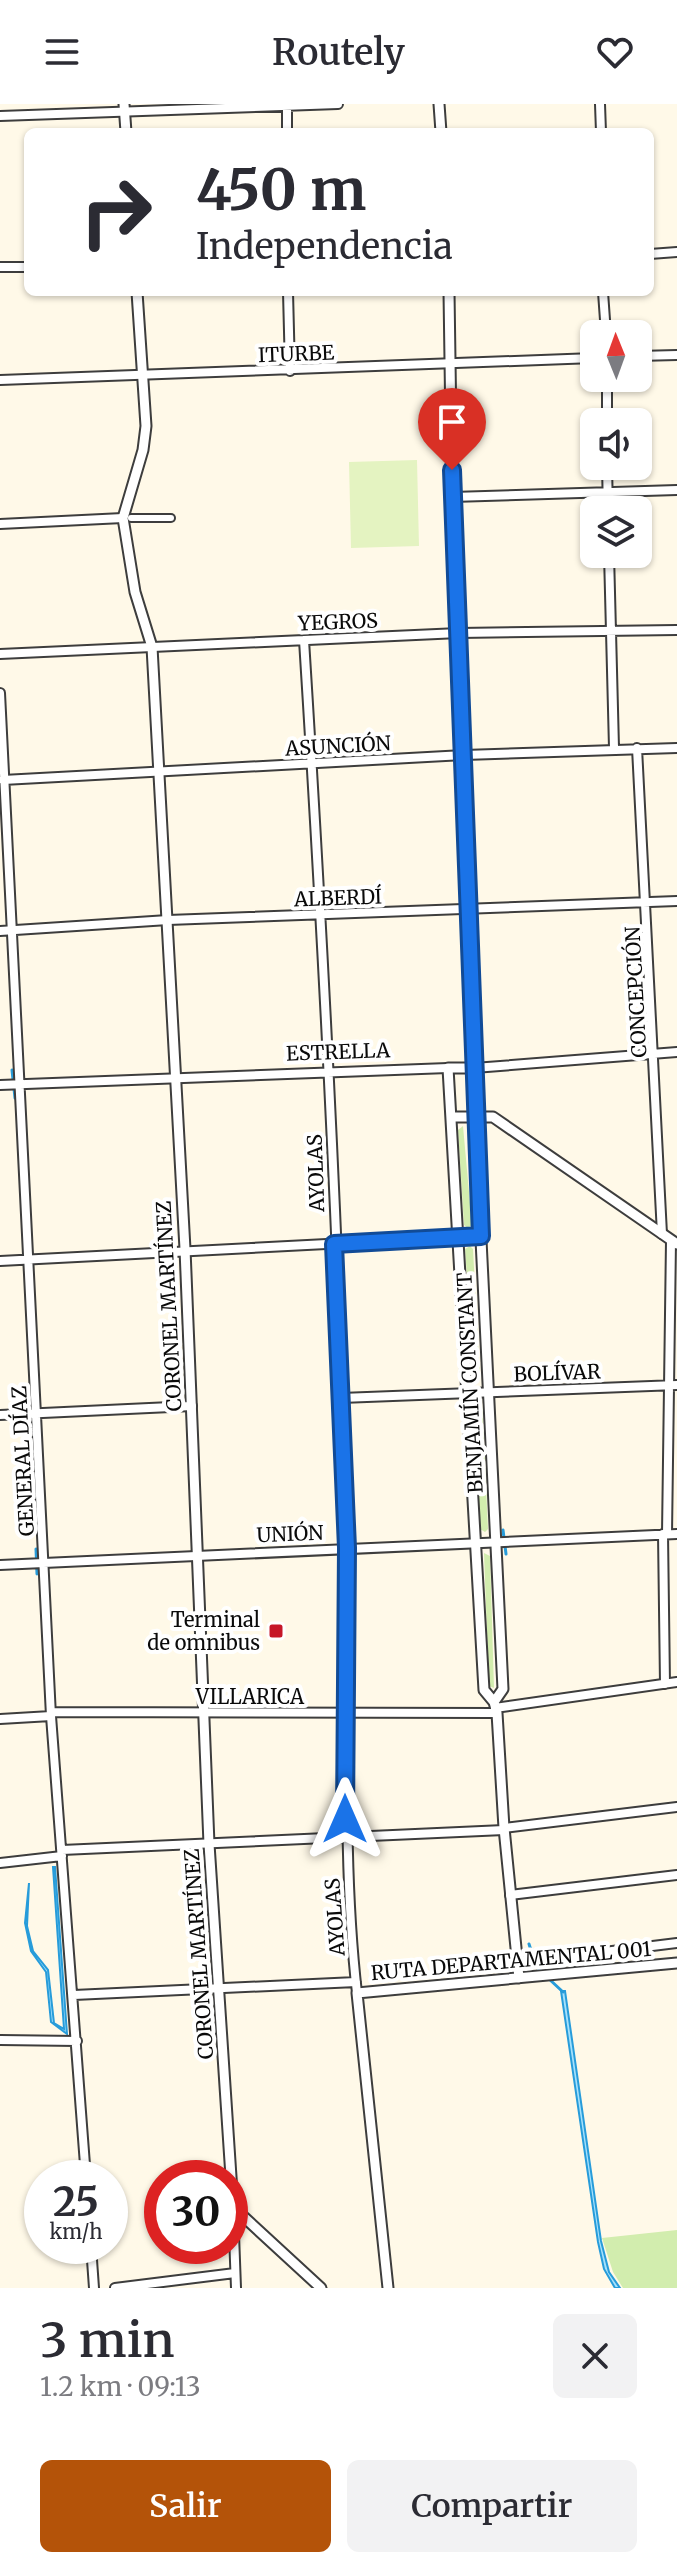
<!DOCTYPE html>
<html lang="es">
<meta charset="utf-8">
<style>
body{margin:0;font-family:Merriweather,serif;background:#f2f2f3;color:#2b2b33;height:100vh;display:flex;flex-direction:column;font-size:30px;white-space:nowrap}
*{box-sizing:border-box;margin:0}
p{font-size:26px;color:#7c7c81}
.icon{flex:none;width:44px;height:44px;fill:none;stroke:currentColor;stroke-width:2;stroke-linecap:round;stroke-linejoin:round}
.map{position:relative;height:2184px;overflow:hidden}
.panel{display:flex;flex-direction:column;background:#fff;flex:1}
.panel>*{flex:none}
.banner{position:absolute;left:24px;top:24px;width:630px;height:168px;border-radius:12px;box-shadow:0 2px 6px #0004;background:#fff;color:#2b2b33;overflow:hidden}
.needle{width:52px;rotate:359deg}
.tools{position:absolute;left:580px;top:216px;display:grid;gap:16px}
.tools a{display:grid;place-items:center;width:72px;height:72px;border-radius:12px;background:#fff;box-shadow:0 2px 6px #0004;font-size:40px}
.speed{position:absolute;left:24px;top:2056px;display:flex;gap:16px;font-size:40px;font-weight:700;text-align:center}
.speed>*{display:grid;place-content:center;width:104px;height:104px;border-radius:50%;background:#fff;box-shadow:0 2px 6px #0004;line-height:1}
.speed small{font-size:20px;font-weight:400}
.speed .limit{border:12px solid #d22;background:#fff;color:#111}
.pin{position:absolute;display:grid;place-items:center;width:68px;height:68px;color:#fff;margin:-82px -34px;border-radius:50% 50% 50% 0;rotate:-45deg;box-shadow:0 0 8px #0007}
.pin .icon{rotate:45deg}
.me{position:absolute;width:88px;margin:-44px;rotate:0deg;stroke-linejoin:round;filter:drop-shadow(0 0 6px #0008)}
.turn{display:flex;align-items:center;gap:28px;height:168px;padding:0 40px;font-size:36px}
.turn .icon{width:104px;height:104px;stroke-width:2.5}
.turn b{display:block;font-size:56px;line-height:68px}
.round{display:grid;place-items:center;flex:none;width:84px;height:84px;border-radius:12px;background:#f2f2f3}
.head{display:flex;align-items:center;justify-content:space-between;height:136px;padding:0 40px}
h1{font-size:48px;font-weight:600;line-height:60px}
.primary-button{display:flex;gap:16px;margin-top:auto;padding:16px 40px}
.primary-button a{flex:1;height:92px;border-radius:12px;background:#b45309;color:#fff;font-size:32px;font-weight:600;line-height:92px;text-align:center}
.primary-button a+a{background:#f2f2f3;color:#2b2b33}
header{display:flex;justify-content:space-between;align-items:center;height:104px;padding:0 40px;background:#fff;font-size:36px;font-weight:600}
.map>svg:first-child{display:block}
.green{fill:#d2edae}
.pitch{fill:#e4f3c1}
.water{fill:#a6e1fc;stroke:#279cda;stroke-width:2}
.lines{fill:none;stroke-linecap:round;stroke-linejoin:round}
.stream{stroke:#279cda;stroke-width:3}
.pedestrian-casing{stroke:#3d3d3d;stroke-width:10}
.minor-casing{stroke:#3d3d3d;stroke-width:12}
.tertiary-casing{stroke:#3d3d3d;stroke-width:13}
.pedestrian{stroke:#fff;stroke-width:6}
.minor{stroke:#fff;stroke-width:8}
.tertiary{stroke:#fff;stroke-width:9}
.route-casing{stroke:#114b97;stroke-width:20}
.route{stroke:#1a73e8;stroke-width:14}
.poi-dot{fill:#c61728;stroke:#fff;stroke-width:3}
.labels{text-anchor:middle;stroke-width:8;stroke-linejoin:round;paint-order:stroke}
.street-label{font-size:20px;fill:#0a0a0a;stroke:#fff}
.poi-label{font-size:20px;fill:#0a0a0a;stroke:#fff;text-anchor:end}
</style>
<header><svg class="icon" aria-label="menu" viewBox="0 0 24 24"><path d="M4 6h16M4 12h16M4 18h16"/></svg>Routely<svg class="icon" aria-label="heart" viewBox="0 0 24 24"><path d="M12 20l-8-8c-3-5 5-10 8-4 3-6 11-1 8 4z"/></svg></header>
<div class="map">
<svg width="677" height="2184" viewBox="0 0 677 2184">
<rect width="100%" height="100%" fill="#fff9e8"/>
<!-- green -->
<path class="green" d="M463,1022L472,1121L468,1124L464,1121L458,1026Z
M470,1142L473,1145L480,1276L475,1279L465,1145Z
M476,1296L482,1298L488,1425L485,1428L480,1425L473,1298Z
M484,1449L490,1452L494,1584L489,1582Z
M677,2126V2184H623L613,2168L602,2134Z"/>
<!-- pitch -->
<path class="pitch" d="M417,356L419,442L351,444L349,358Z"/>
<!-- water -->
<path class="water" d="M53,1763H55L67,1930L51,1918L46,1868L31,1847L25,1819L29,1779L27,1822L33,1847L48,1866L54,1919L64,1925Z
M561,1887H565L601,2137L609,2168L620,2184H615L604,2165L598,2138Z"/>
<g class="lines">
<!-- stream -->
<path class="stream" d="M12,966L15,994
M503,1426L506,1450
M36,1445L37,1470
M529,1840L536,1862L543,1869
M548,1874L563,1888"/>
<!-- pedestrian casing -->
<g class="pedestrian-casing">
<path id="pedestrian" d="M131,414H171"/>
</g>
<!-- minor casing -->
<g class="minor-casing">
<path id="minor" d="M600,0L601,28
M287,1V28
M0,12L338,0
M650,150L677,148
M0,163H28
M288,188L290,267
M603,188L606,230
M638,252L677,251
M607,274V318
M0,276L594,254
M607,362L608,406
M452,393L677,386
M0,420L123,414
M609,450L614,644
M304,536C323,837 339,1139 347,1440C351,1590 340,1740 357,1889
M0,550L459,529L677,526
M0,589L51,1612L86,2074
M637,644L662,1130
M3,676L464,651L677,644
M0,827L168,816L677,797
M474,964L677,948
M0,981L448,964
M0,1157L481,1132
M341,1294L677,1281
M0,1311L192,1302
M663,1430L665,1580
M667,1430L671,1137
M0,1461L677,1430
M495,1604L677,1578
M51,1608L497,1609
M0,1615L51,1612
M504,1724L677,1703
M62,1746L504,1726
M0,1759L62,1752
M510,1791L677,1771
M515,1859L677,1839
M74,1891L356,1878
M0,1936L77,1937
M233,2103L236,2184
M91,2142L94,2184
M115,2184L235,2169"/>
</g>
<!-- tertiary casing -->
<g class="tertiary-casing">
<path id="tertiary" d="M124,0L126,28
M439,0L441,28
M137,188L146,322L143,346L123,414L135,488L152,543L185,1145L209,1740L233,2103L321,2184
M449,188L452,393L475,1013L503,1585L494,1598
M474,964H448L484,1586L494,1598L497,1609L504,1724L519,1874
M451,1013H493L677,1140
M388,2184L357,1889L677,1859"/>
</g>
<!-- pedestrian -->
<use href="#pedestrian" class="pedestrian"/>
<!-- minor -->
<use href="#minor" class="minor"/>
<!-- tertiary -->
<use href="#tertiary" class="tertiary"/>
</g>
<g class="lines">
<!-- route casing -->
<g class="route-casing">
<path id="route" d="M345,1715L347,1444L334,1140L481,1132L452,366"/>
</g>
<!-- route -->
<use href="#route" class="route"/>
</g>
<!-- markers -->
<rect class="poi-dot" x="268" y="1519" width="16" height="16" rx="4"/>
<g class="labels">
<!-- street labels -->
<g class="street-label">
<text transform="translate(296 250) rotate(-2)" y="7">ITURBE</text>
<text transform="translate(338 518) rotate(-2)" y="7">YEGROS</text>
<text transform="translate(338 642) rotate(-3)" y="7">ASUNCIÓN</text>
<text transform="translate(338 794) rotate(-2)" y="7">ALBERDÍ</text>
<text transform="translate(636 888) rotate(-93)" y="7">CONCEPCIÓN</text>
<text transform="translate(338 948) rotate(-2)" y="7">ESTRELLA</text>
<text transform="translate(316 1069) rotate(-92)" y="7">AYOLAS</text>
<text transform="translate(169 1202) rotate(-93)" y="7">CORONEL MARTÍNEZ</text>
<text transform="translate(557 1269) rotate(-2)" y="7">BOLÍVAR</text>
<text transform="translate(470 1279) rotate(-93)" y="7">BENJAMÍN CONSTANT</text>
<text transform="translate(23 1357) rotate(-93)" y="7">GENERAL DÍAZ</text>
<text transform="translate(290 1430) rotate(-2)" y="7">UNIÓN</text>
<text x="250" y="1600">VILLARICA</text>
<text transform="translate(335 1813) rotate(-94)" y="7">AYOLAS</text>
<text transform="translate(199 1850) rotate(-94)" y="7">CORONEL MARTÍNEZ</text>
<text transform="translate(511 1857) rotate(-5)" y="7">RUTA DEPARTAMENTAL 001</text>
</g>
<!-- poi labels -->
<g class="poi-label">
<text x="260" y="1523">Terminal<tspan x="260" dy="23">de omnibus</tspan></text>
</g>
</g>
</svg>
<div class="tools">
<a><svg class="needle" viewBox="-14 -14 28 28"><path d="M0-13l5 13h-10z" fill="#e53935"/><path d="M0 13l5-13h-10z" fill="#7c7c81"/></svg></a>
<a><svg class="icon" aria-label="sound" viewBox="0 0 24 24"><path d="M4 9h4l5-4v14l-5-4H4zM17 9q2 3 0 6"/></svg></a>
<a><svg class="icon" aria-label="layers" viewBox="0 0 24 24"><path d="M12 4l9 5-9 5-9-5zM3 14l9 5 9-5"/></svg></a>
</div>
<div class="speed"><div>25<small>km/h</small></div><div class="limit">30</div></div>
<div class="pin" style="left:452px;top:366px;background:#d93025"><svg class="icon" aria-label="arrive" viewBox="0 0 24 24"><path d="M6 21V4h12l-3 4 3 4H6"/></svg></div>
<svg class="me" style="left:345px;top:1715px" viewBox="-20 -20 40 40"><path d="M0-17L14 15 0 8-14 15z" fill="#1a73e8" stroke="#fff" stroke-width="4"/></svg>
<div class="banner">
<div class="turn"><svg class="icon" aria-label="right" viewBox="0 0 24 24"><path d="M7 20v-9h11M14 6l5 5-5 5"/></svg><div><b>450 m</b>Independencia</div></div>
</div>
</div>
<section class="panel">
<div class="head"><div><h1>3 min</h1><p>1.2 km · 09:13</p></div><a class="round"><svg class="icon" aria-label="close" viewBox="0 0 24 24"><path d="M6 6l12 12M18 6L6 18"/></svg></a></div>
<div class="primary-button"><a>Salir</a><a>Compartir</a></div>
</section>
